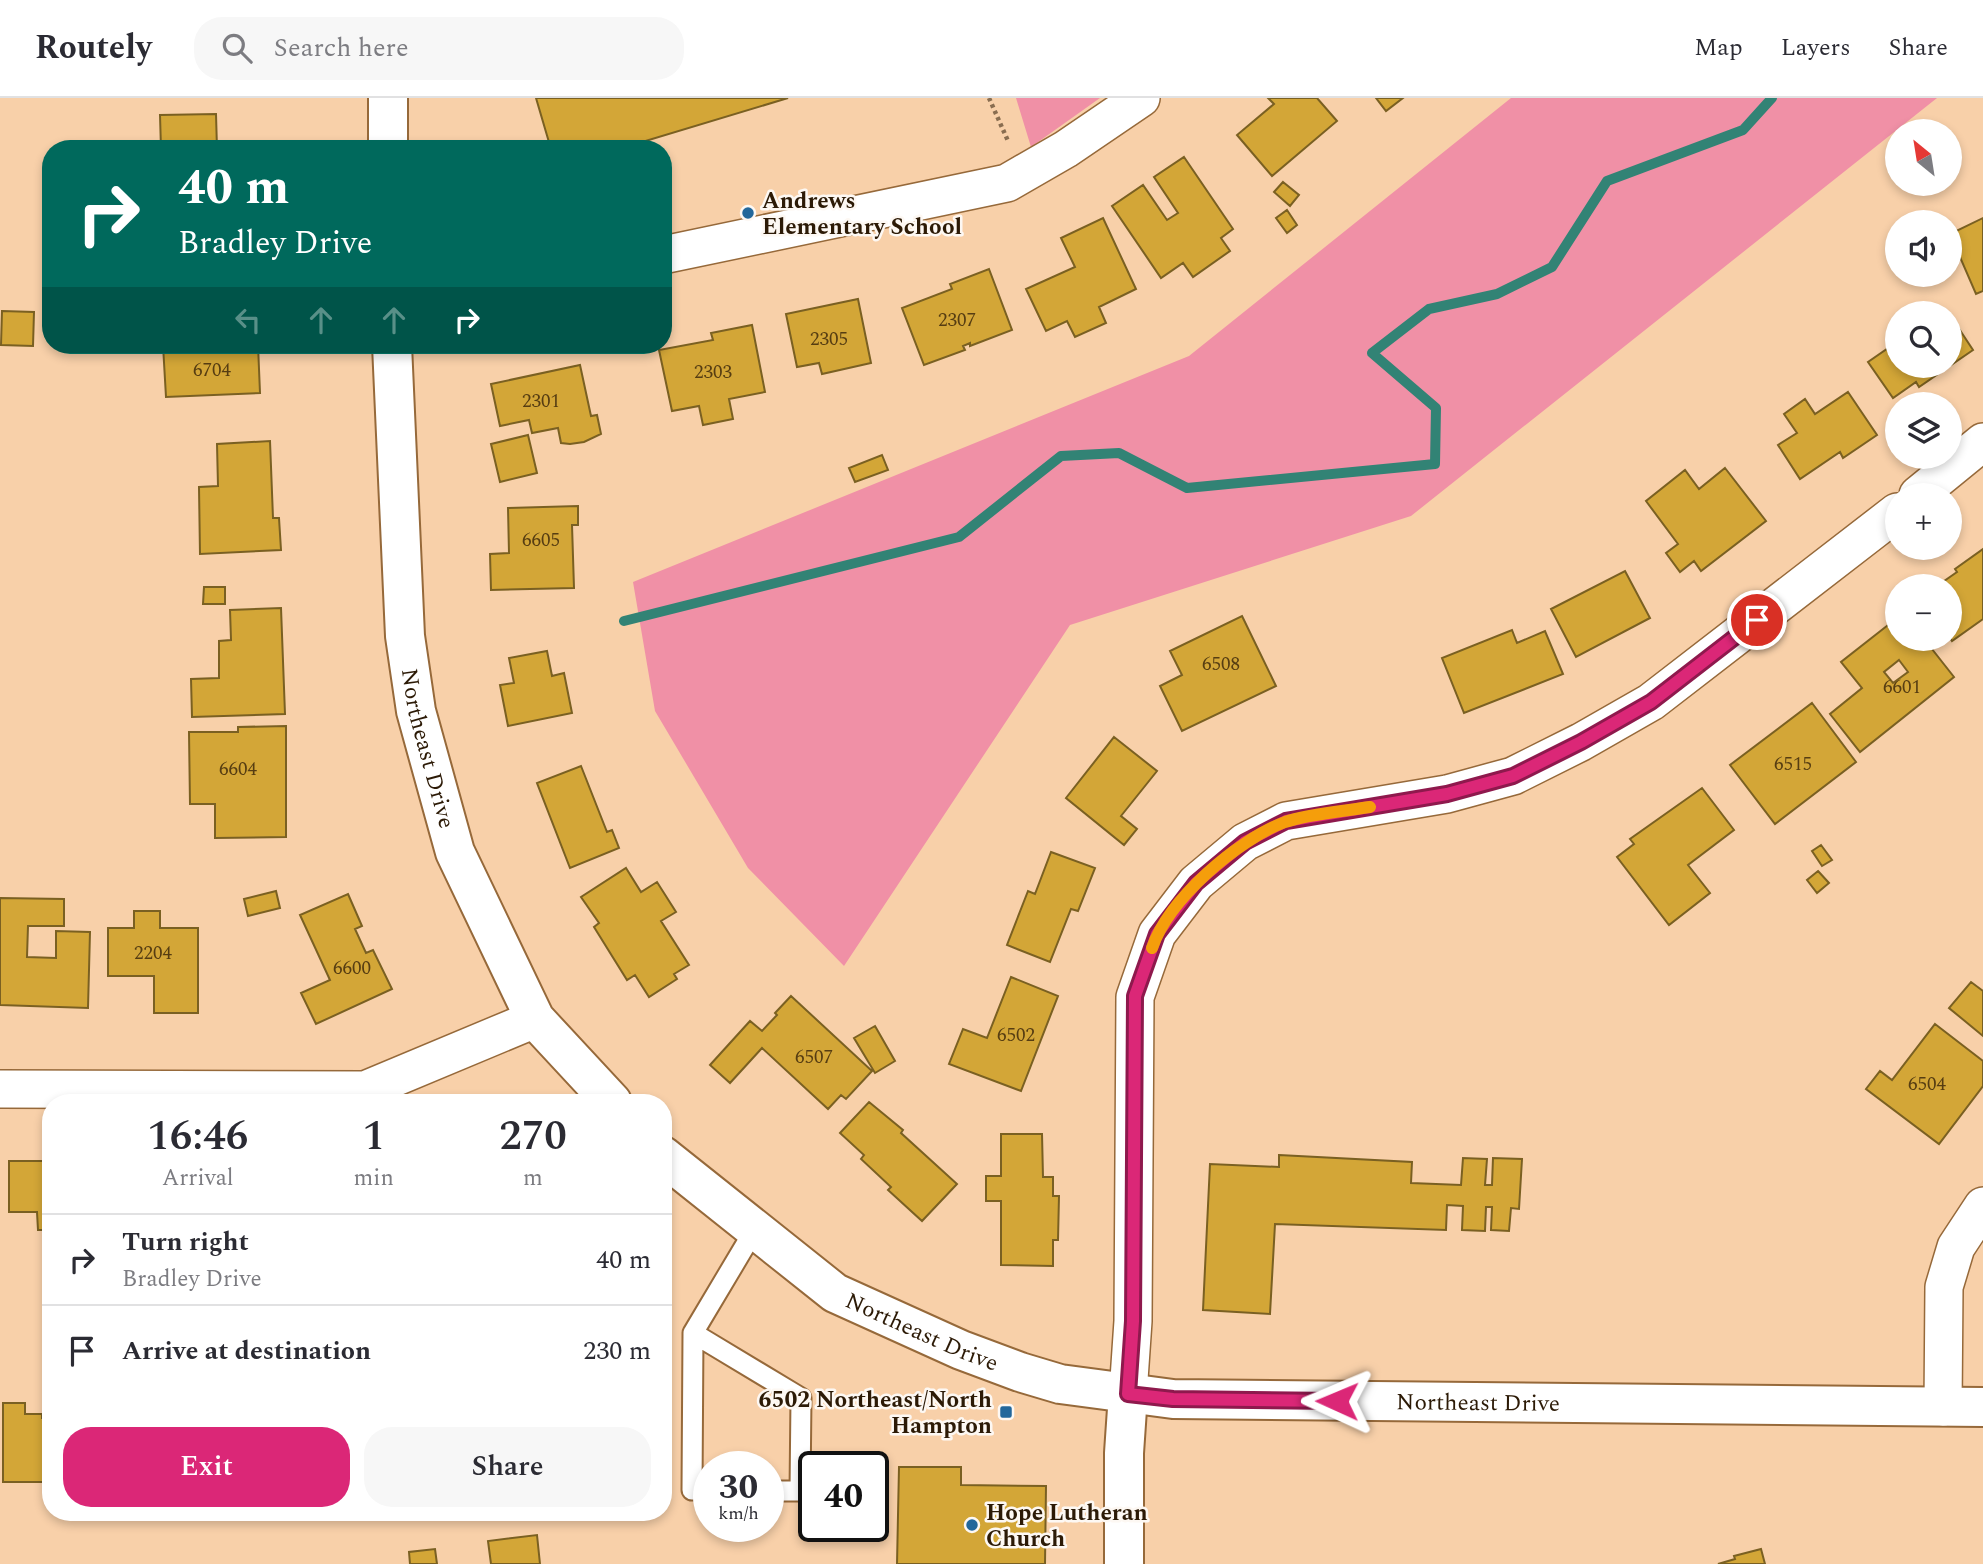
<!DOCTYPE html>
<meta charset="utf-8">
<style>
body{margin:0;font-family:Spectral,serif;background:#f7f7f7;color:#2b2b33;height:100vh;display:flex;flex-direction:column;font-size:26px;white-space:nowrap}
*{box-sizing:border-box;margin:0}
p{font-size:23px;color:#7c7c81}
.icon{flex:none;width:38px;height:38px;fill:none;stroke:currentColor;stroke-width:2;stroke-linecap:round;stroke-linejoin:round}
.map{position:relative;flex:1;overflow:hidden}
.drawer{position:absolute;left:42px;top:996px;width:630px;height:427px;display:flex;flex-direction:column;background:#fff;border-radius:28px;box-shadow:0 4px 10px #0003}
.drawer>*{flex:none}
.banner{position:absolute;left:42px;top:42px;width:630px;height:214px;border-radius:28px;box-shadow:0 4px 10px #0003;background:#00695c;color:#fff;overflow:hidden}
.needle{width:46px;rotate:330deg}
.fabs{position:absolute;left:1885px;top:21px;display:grid;gap:14px}
.fabs a{display:grid;place-items:center;width:77px;height:77px;border-radius:50%;background:#fff;box-shadow:0 4px 10px #0003;font-size:35px}
.speed{position:absolute;left:693px;top:1353px;display:flex;gap:14px;font-size:35px;font-weight:700;text-align:center}
.speed>*{display:grid;place-content:center;width:91px;height:91px;border-radius:50%;background:#fff;box-shadow:0 4px 10px #0003;line-height:1}
.speed small{font-size:18px;font-weight:400}
.speed .limit{border:4px solid #111;border-radius:10px;background:#fff;color:#111}
.pin{position:absolute;display:grid;place-items:center;width:60px;height:60px;color:#fff;margin:-30px;border:4px solid #fff;border-radius:50%;box-shadow:0 2px 7px #0007}
.me{position:absolute;width:77px;margin:-38px;rotate:271deg;stroke-linejoin:round;filter:drop-shadow(0 0 5px #0008)}
.turn{display:flex;align-items:center;gap:24px;height:147px;padding:0 21px;font-size:32px}
.turn .icon{width:91px;height:91px;stroke-width:2.5}
.turn b{display:block;font-size:49px;line-height:60px}
.lanes{display:flex;align-items:center;height:66px;padding:0 21px;background:#0003;justify-content:center;gap:35px;direction:ltr}
.lanes .off{opacity:.35}
.eta{display:flex;justify-content:space-evenly;align-items:center;height:119px;text-align:center}
.eta b{font-size:42px;font-weight:600;line-height:49px}
.action{display:flex;gap:14px;margin-top:auto;padding:14px 21px}
.action a{flex:1;height:80px;border-radius:28px;background:#db2777;color:#fff;font-size:28px;font-weight:600;line-height:80px;text-align:center}
.action a+a{background:#f7f7f7;color:#2b2b33}
ul{padding:0;list-style:none}
li{display:flex;align-items:center;gap:21px;height:91px;padding:0 21px;border-top:2px solid #e1e1e2}
li div{flex:1}
li b{display:block;font-size:26px}
li em{font-style:normal}
header{display:flex;align-items:center;gap:42px;box-sizing:border-box;height:98px;padding:0 35px;background:#fff;border-bottom:2px solid #e1e1e2}
header strong{font-size:33px}
nav{display:flex;gap:38px;margin-inline-start:auto;font-size:24px}
.search{width:490px;height:63px;background:#f7f7f7;display:flex;align-items:center;gap:18px;box-sizing:border-box;padding:0 24px;border-radius:28px;color:#7c7c81;font-size:26px}
.map>svg:first-child{display:block}
.green{fill:#f090a6}
.lines{fill:none;stroke-linecap:round;stroke-linejoin:round}
.stream{stroke:#328375;stroke-width:10}
.building{fill:#d3a637;stroke:#7a6022;stroke-width:2;fill-rule:evenodd}
.lane-casing{stroke:#96693a;stroke-width:23}
.street-casing{stroke:#96693a;stroke-width:40}
.secondary-casing{stroke:#96693a;stroke-width:42}
.path{stroke:#896d50;stroke-width:4.5;stroke-dasharray:3.5 3.5;stroke-linecap:butt}
.lane{stroke:#fff;stroke-width:19}
.street{stroke:#fff;stroke-width:37}
.secondary{stroke:#fff;stroke-width:38}
.route-casing{stroke:#8e194d;stroke-width:18}
.route{stroke:#db2777;stroke-width:12}
.slow{stroke:#f59e0b;stroke-width:12}
.poi-dot{fill:#22679b;stroke:#fdf8f3;stroke-width:2.5}
.labels{text-anchor:middle;stroke-width:5;stroke-linejoin:round;paint-order:stroke}
.number-label{font-size:19px;fill:#563d12}
.poi-label{font-size:23px;font-weight:bold;fill:#2c1a06;stroke:#fdf8f3;text-anchor:start}
.street-label{font-size:23px;fill:#2c1a06;stroke:#fdf8f3}
</style>
<header>
<strong>Routely</strong>
<div class="search"><svg class="icon" aria-label="search" viewBox="0 0 24 24"><circle cx="10" cy="10" r="6"/><path d="M15 15l6 6"/></svg>Search here</div>
<nav><a>Map</a><a>Layers</a><a>Share</a></nav>
</header>
<div class="map">
<svg width="1983" height="1466" viewBox="0 0 1983 1466">
<rect width="100%" height="100%" fill="#f8d0a9"/>
<!-- green -->
<path class="green" d="M1016,0H1100L1031,49Z
M1511,0H1937L1411,418L1070,527L844,868L748,770L655,613L633,484L1189,258Z"/>
<g class="lines">
<!-- stream -->
<path class="stream" d="M624,523L959,439L1061,358L1119,355L1187,390L1435,366L1436,310L1372,255L1429,211L1497,196L1552,169L1607,83L1743,32L1772,0"/>
</g>
<!-- building -->
<path class="building" d="M536,0H788L619,51H551Z
M1268,0H1317L1337,23L1272,78L1237,37L1274,6Z
M1376,0H1403L1386,13Z
M216,16L217,51H161L160,17Z
M1184,59L1233,131L1221,140L1230,153L1193,179L1183,165L1161,180L1112,108L1143,87L1167,122L1178,115L1154,79Z
M1283,84L1299,97L1290,108L1274,94Z
M1287,112L1297,127L1287,135L1276,120Z
M1103,120L1136,191L1099,209L1106,225L1075,239L1067,223L1046,233L1026,191L1075,169L1061,140Z
M1983,120V193L1976,196L1950,136Z
M989,171L1012,232L970,248V245L963,248L965,252L924,267L902,210L952,191L950,186Z
M858,201L871,265L822,276L819,265L797,269L786,216Z
M2,213L34,214L33,248L1,247Z
M1950,217L1973,252L1919,289L1916,284L1893,300L1868,264L1897,244V268H1950Z
M752,227L765,294L729,301L733,321L703,327L699,308L672,313L659,252L713,242L711,235Z
M163,247H258L260,295L166,299Z
M580,267L591,318L597,317L601,336L584,344L570,346L561,345L558,330L532,335L529,322L500,328L491,286Z
M1848,294L1877,337L1843,360L1840,354L1800,381L1778,347L1797,335L1784,316L1805,301L1815,316Z
M528,337L537,375L500,384L491,346Z
M270,343L273,420H279L281,452L200,456L199,389L218,388L217,346Z
M882,357L888,372L855,384L849,370Z
M1725,370L1766,423L1701,473L1694,463L1680,474L1666,455L1678,446L1646,403L1685,372L1699,391Z
M578,408V427H572L574,490L491,492L490,456L509,455L508,410Z
M1983,451V521L1952,543L1950,540V488H1937L1957,474L1955,471Z
M1625,473L1650,520L1576,559L1551,511Z
M204,489H225V506H203Z
M281,510L285,616L192,619L191,581L219,580V543L231,542L230,512Z
M1242,518L1276,588L1182,633L1160,588L1182,577L1170,553Z
M1897,520V541H1924L1954,579L1860,654L1830,616L1862,590L1841,564ZM1899,562L1908,574L1893,585L1884,574Z
M1512,532L1517,545L1545,533L1563,576L1464,615L1442,560Z
M547,553L552,578L564,575L572,615L508,628L500,587L514,585L509,560Z
M1812,605L1856,664L1775,726L1730,667Z
M286,628V739L215,740V706H190L189,634H238V629Z
M1114,639L1157,673L1121,718L1137,731L1124,747L1066,700Z
M581,668L607,734L612,732L619,750L570,770L537,685Z
M1702,690L1734,732L1688,767L1710,795L1669,827L1617,759L1634,746L1630,741Z
M1821,747L1832,762L1822,768L1812,753Z
M1051,754L1095,770L1078,813L1071,811L1050,864L1007,847L1028,793L1035,796Z
M626,770L641,794L657,784L676,814L661,823L689,867L674,876L677,881L649,899L635,877L627,882L594,829L599,825L581,799Z
M1818,773L1829,785L1817,795L1807,782Z
M276,793L280,810L248,818L244,801Z
M348,796L362,828L355,831L366,855L373,852L392,891L316,926L301,895L330,882L300,817Z
M0,800L64,801V828H28L27,859L56,860V833L90,834L88,910L0,907Z
M134,813H160V830H198V915H154V878H108V830H134Z
M1011,879L1058,898L1021,993L949,966L963,931L987,940Z
M1971,884L1983,893V938L1949,910Z
M791,898L872,973L846,1001L841,997L828,1011L762,950L730,985L710,967L750,923L762,933L777,917L775,915Z
M1935,926L1983,963V988L1939,1046L1866,991L1880,973L1892,982Z
M875,928L895,963L875,975L854,940Z
M869,1004L903,1032L901,1035L957,1086L922,1123L888,1092L891,1089L861,1061L864,1057L840,1035Z
M1001,1036H1042L1043,1079H1053V1098H1059L1058,1142H1053V1168L1001,1167V1103H986V1078H1001Z
M1279,1057L1412,1064L1411,1085L1461,1087L1463,1060L1487,1061L1485,1087H1492L1493,1060L1522,1061L1519,1111L1511,1110L1509,1133L1491,1132L1492,1109H1486L1485,1133L1462,1132L1463,1108L1447,1107L1446,1132L1275,1126L1270,1216L1203,1212L1210,1066L1279,1069Z
M9,1063H51V1132H38L37,1114H9Z
M3,1305H25V1316H42V1320H51V1384H3Z
M899,1369H961V1387L1046,1388L1045,1466H897Z
M537,1437L540,1466H491L488,1443Z
M435,1451L437,1466H410L409,1454Z
M1761,1451L1765,1466H1718L1735,1461L1734,1458Z"/>
<g class="lines">
<!-- lane casing -->
<g class="lane-casing">
<path id="lane" d="M693,1235L801,1300L800,1393H768
M709,1392H692L693,1235L755,1131"/>
</g>
<!-- street casing -->
<g class="street-casing">
<path id="street" d="M663,157L1007,85L1066,51L1141,0
M1918,397L1983,344
M0,991L365,992L535,921
M1128,1296L1133,1223L1135,899L1157,836L1196,785L1245,744L1286,723L1447,696L1513,678L1581,644L1651,604L1897,414
M1943,1309L1944,1189L1956,1149L1983,1108"/>
</g>
<!-- secondary casing -->
<g class="secondary-casing">
<g id="secondary">
<path d="M388,0V51"/>
<path id="s1" d="M392,247L405,538L416,613L455,754L535,921L612,1004"/>
<path id="s2" d="M663,1058L835,1195L961,1252L1020,1274L1060,1286L1173,1301L1983,1309"/>
<path d="M1124,1466V1355L1128,1296"/>
</g>
</g>
<!-- path -->
<path class="path" d="M989,0L1008,43"/>
<!-- lane -->
<use href="#lane" class="lane"/>
<!-- street -->
<use href="#street" class="street"/>
<!-- secondary -->
<use href="#secondary" class="secondary"/>
</g>
<g class="lines">
<!-- route casing -->
<g class="route-casing">
<path id="route" d="M1337,1303L1173,1301L1128,1296L1133,1223L1135,898L1157,836L1196,785L1245,744L1286,723L1447,696L1513,678L1581,644L1651,604L1757,522"/>
</g>
<!-- route -->
<use href="#route" class="route"/>
<!-- slow -->
<path class="slow" d="M1152,850C1169,801 1237,742 1285,724C1308,716 1345,713 1370,709"/>
</g>
<!-- markers -->
<g class="poi-dot">
<circle cx="748" cy="115" r="7"/>
<rect x="999" y="1307" width="14" height="14" rx="3.5"/>
<circle cx="972" cy="1427" r="7"/>
</g>
<g class="labels">
<!-- number labels -->
<g class="number-label">
<text x="957" y="228">2307</text>
<text x="829" y="247">2305</text>
<text x="212" y="278">6704</text>
<text x="713" y="280">2303</text>
<text x="541" y="309">2301</text>
<text x="541" y="448">6605</text>
<text x="1221" y="572">6508</text>
<text x="1902" y="595">6601</text>
<text x="1793" y="672">6515</text>
<text x="238" y="677">6604</text>
<text x="153" y="861">2204</text>
<text x="352" y="876">6600</text>
<text x="1016" y="943">6502</text>
<text x="814" y="965">6507</text>
<text x="1927" y="992">6504</text>
</g>
<!-- poi labels -->
<g class="poi-label">
<text x="762" y="110">Andrews<tspan x="762" dy="26">Elementary School</tspan></text>
<text x="992" y="1309" text-anchor="end">6502 Northeast/North<tspan x="992" dy="26">Hampton</tspan></text>
<text x="986" y="1422">Hope Lutheran<tspan x="986" dy="26">Church</tspan></text>
</g>
<!-- street labels -->
<g class="street-label">
<text dy="8" stroke="none"><textPath href="#s1" startOffset="406">Northeast Drive</textPath></text>
<text dy="8" stroke="none"><textPath href="#s2" startOffset="315">Northeast Drive</textPath></text>
<text dy="8" stroke="none"><textPath href="#s2" startOffset="882">Northeast Drive</textPath></text>
</g>
</g>
</svg>
<div class="fabs">
<a><svg class="needle" viewBox="-14 -14 28 28"><path d="M0-13l5 13h-10z" fill="#e53935"/><path d="M0 13l5-13h-10z" fill="#7c7c81"/></svg></a>
<a><svg class="icon" aria-label="sound" viewBox="0 0 24 24"><path d="M4 9h4l5-4v14l-5-4H4zM17 9q2 3 0 6"/></svg></a>
<a><svg class="icon" aria-label="search" viewBox="0 0 24 24"><circle cx="10" cy="10" r="6"/><path d="M15 15l6 6"/></svg></a>
<a><svg class="icon" aria-label="layers" viewBox="0 0 24 24"><path d="M12 4l9 5-9 5-9-5zM3 14l9 5 9-5"/></svg></a>
<a>+</a>
<a>−</a>
</div>
<div class="speed"><div>30<small>km/h</small></div><div class="limit">40</div></div>
<div class="pin" style="left:1757px;top:522px;background:#d93025"><svg class="icon" aria-label="arrive" viewBox="0 0 24 24"><path d="M6 21V4h12l-3 4 3 4H6"/></svg></div>
<svg class="me" style="left:1337px;top:1303px" viewBox="-20 -20 40 40"><path d="M0-17L14 15 0 8-14 15z" fill="#db2777" stroke="#fff" stroke-width="4"/></svg>
<div class="banner">
<div class="turn"><svg class="icon" aria-label="right" viewBox="0 0 24 24"><path d="M7 20v-9h11M14 6l5 5-5 5"/></svg><div><b>40 m</b>Bradley Drive</div></div>
<div class="lanes"><svg class="icon off" aria-label="left" viewBox="0 0 24 24"><path d="M17 20v-9H6M10 6l-5 5 5 5"/></svg><svg class="icon off" aria-label="ahead" viewBox="0 0 24 24"><path d="M12 20V5M6 11l6-6 6 6"/></svg><svg class="icon off" aria-label="ahead" viewBox="0 0 24 24"><path d="M12 20V5M6 11l6-6 6 6"/></svg><svg class="icon" aria-label="right" viewBox="0 0 24 24"><path d="M7 20v-9h11M14 6l5 5-5 5"/></svg></div>
</div>
<section class="drawer">
<div class="eta">
<div><b>16:46</b><p>Arrival</p></div>
<div><b>1</b><p>min</p></div>
<div><b>270</b><p>m</p></div>
</div>
<ul>
<li><svg class="icon" aria-label="right" viewBox="0 0 24 24"><path d="M7 20v-9h11M14 6l5 5-5 5"/></svg><div><b>Turn right</b><p>Bradley Drive</p></div><em>40 m</em></li>
<li><svg class="icon" aria-label="arrive" viewBox="0 0 24 24"><path d="M6 21V4h12l-3 4 3 4H6"/></svg><div><b>Arrive at destination</b></div><em>230 m</em></li>
</ul>
<div class="action"><a>Exit</a><a>Share</a></div>
</section>
</div>
